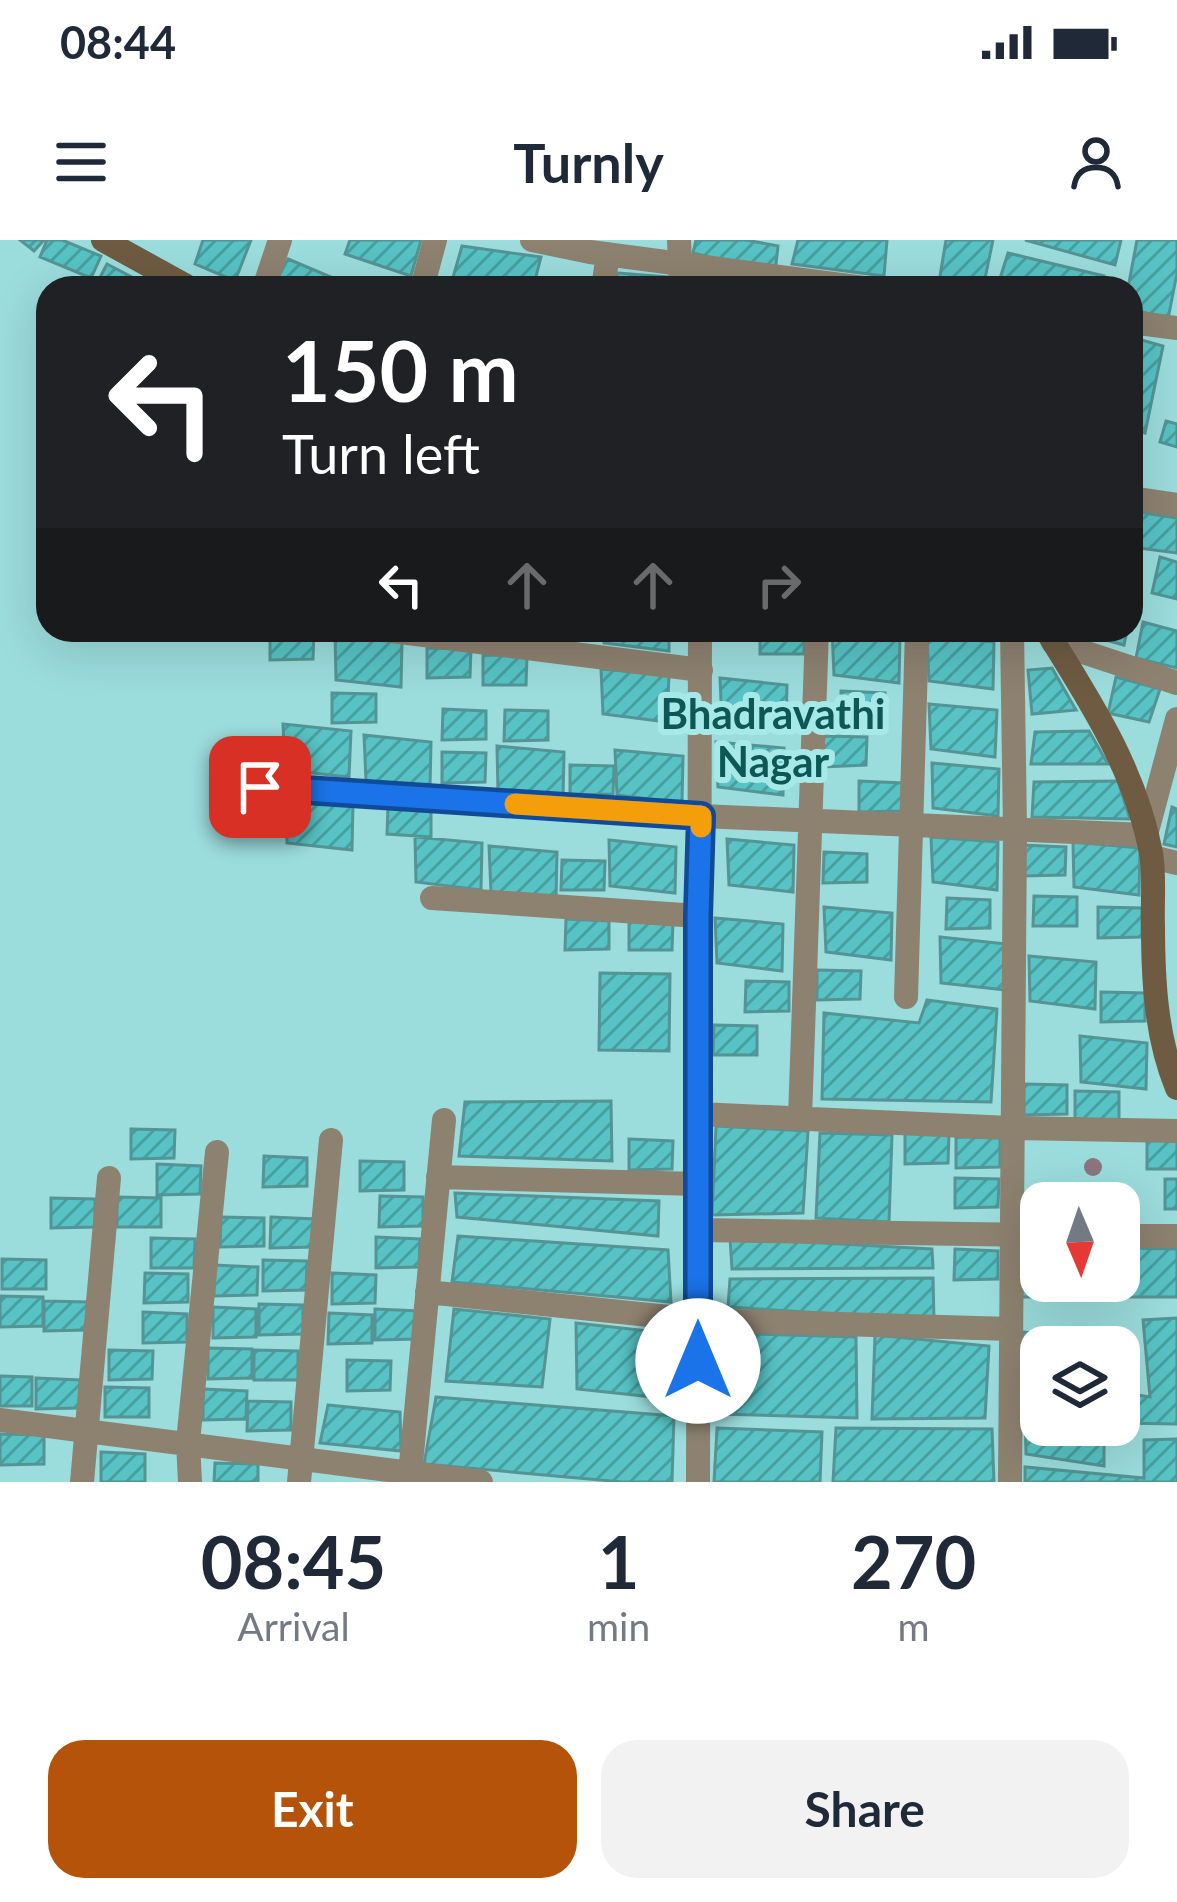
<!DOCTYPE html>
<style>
body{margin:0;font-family:Lato,sans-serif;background:#f2f2f3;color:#1f2937;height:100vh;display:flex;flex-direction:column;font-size:45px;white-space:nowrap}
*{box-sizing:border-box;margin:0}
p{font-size:39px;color:#747a83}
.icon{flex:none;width:66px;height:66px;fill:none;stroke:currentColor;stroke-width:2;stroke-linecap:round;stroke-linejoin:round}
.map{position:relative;height:1242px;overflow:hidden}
.drawer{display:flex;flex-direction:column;background:#fff;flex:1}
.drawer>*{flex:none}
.top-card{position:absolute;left:36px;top:36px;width:1107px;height:366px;border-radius:36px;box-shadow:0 12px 48px #0002;background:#202124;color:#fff;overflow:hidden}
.needle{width:78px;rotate:178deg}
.fabs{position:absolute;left:1020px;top:942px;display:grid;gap:24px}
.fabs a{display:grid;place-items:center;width:120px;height:120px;border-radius:24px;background:#fff;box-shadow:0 12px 48px #0002;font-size:60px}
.pin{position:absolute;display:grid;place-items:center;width:102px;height:102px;color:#fff;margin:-51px;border-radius:24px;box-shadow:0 6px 18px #0006}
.me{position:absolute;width:132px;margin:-66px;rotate:0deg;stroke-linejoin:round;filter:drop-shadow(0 0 9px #0008)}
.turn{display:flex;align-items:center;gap:42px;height:252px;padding:0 48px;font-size:54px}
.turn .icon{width:156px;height:156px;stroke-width:2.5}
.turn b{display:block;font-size:84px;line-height:102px}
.lanes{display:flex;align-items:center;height:114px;padding:0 48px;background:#0003;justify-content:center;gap:60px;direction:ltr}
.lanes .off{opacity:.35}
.eta{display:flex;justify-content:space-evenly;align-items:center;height:204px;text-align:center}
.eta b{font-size:72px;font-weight:700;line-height:84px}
.action{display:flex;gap:24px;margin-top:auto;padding:24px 48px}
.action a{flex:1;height:138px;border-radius:36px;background:#b45309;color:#fff;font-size:48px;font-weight:700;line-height:138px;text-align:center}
.action a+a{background:#f2f2f3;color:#1f2937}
.status{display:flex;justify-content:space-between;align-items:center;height:84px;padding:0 60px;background:#fff;direction:ltr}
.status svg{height:33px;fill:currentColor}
header{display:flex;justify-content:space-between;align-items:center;height:156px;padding:0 48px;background:#fff;font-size:54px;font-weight:700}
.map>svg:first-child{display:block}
.building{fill:url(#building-hatch);stroke:#549494;stroke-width:3}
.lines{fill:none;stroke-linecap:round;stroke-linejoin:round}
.street{stroke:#8d816f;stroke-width:24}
.secondary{stroke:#6e5b42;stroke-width:24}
.tree{fill:#8c757e}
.route-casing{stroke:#114b97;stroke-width:30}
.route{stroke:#1a73e8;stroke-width:21}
.slow{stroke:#f59e0b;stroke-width:21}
.labels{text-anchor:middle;stroke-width:12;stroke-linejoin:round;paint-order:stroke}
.neighbourhood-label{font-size:42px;font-weight:bold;fill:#0e5757;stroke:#a7e9e9}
</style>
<div class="status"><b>08:44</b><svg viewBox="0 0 49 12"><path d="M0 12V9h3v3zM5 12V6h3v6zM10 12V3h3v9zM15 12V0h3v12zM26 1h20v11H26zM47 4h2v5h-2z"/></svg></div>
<header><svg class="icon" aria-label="menu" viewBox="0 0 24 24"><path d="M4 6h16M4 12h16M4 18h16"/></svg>Turnly<svg class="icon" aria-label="person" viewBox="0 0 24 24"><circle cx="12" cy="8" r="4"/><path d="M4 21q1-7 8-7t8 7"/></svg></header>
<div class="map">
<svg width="1177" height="1242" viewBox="0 0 1177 1242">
<defs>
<pattern id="building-hatch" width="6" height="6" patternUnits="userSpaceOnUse" patternTransform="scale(3)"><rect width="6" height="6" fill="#57c3c4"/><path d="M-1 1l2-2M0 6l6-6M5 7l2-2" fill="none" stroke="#479fa0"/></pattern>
</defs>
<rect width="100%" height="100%" fill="#9bdcdc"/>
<!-- building -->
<path class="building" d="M20,0H44L34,11Z
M47,0H62L101,16L91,38L40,17Z
M203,0H251L235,41L195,24Z
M350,0H421L411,36L345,14Z
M696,0H746L778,6L775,33L693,13Z
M798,0H887L884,36L792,24Z
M946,0H993L983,48L939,42Z
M1025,0H1121L1115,25Z
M1137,0H1177V33L1168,79L1131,69L1128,48Z
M462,6L541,17L533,48H450Z
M1008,13L1104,36L1102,48H997Z
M288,19L338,40L334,48H272Z
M107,24L153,48L96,45Z
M618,33L667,37V48H613Z
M1131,97L1163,106L1145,193L1131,189Z
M1166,181L1177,184V207L1160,202Z
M1131,271L1177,278V313L1131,307Z
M1160,317L1177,322V359L1152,353Z
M1143,382L1177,391V428L1136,418Z
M270,390H314L313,419L270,420Z
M603,390H669V411L604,403Z
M760,390H804V414H760Z
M832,390L900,396L899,443L834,435Z
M1070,390H1127L1124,405Z
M335,394L402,401L401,447L336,440Z
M927,396L994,402L993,449L929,441Z
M427,408L471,409L470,437L427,438Z
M483,415L527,416L526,445H483Z
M1052,428L1076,470L1032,474L1028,430Z
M601,429L669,435L667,482L603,474Z
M1116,437L1160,449L1149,482L1108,473Z
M720,438L787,445L786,491L722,484Z
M841,451L885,453L884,481L841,482Z
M332,453L376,454V482L332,483Z
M929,464L997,470L995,517L931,509Z
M443,469L486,471V499L442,500Z
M505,470L548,471V500L504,501Z
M283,484L351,491L349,537L285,530Z
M1089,491L1108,524H1031L1035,492Z
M364,495L431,502L430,548L366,541Z
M823,496L867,497L866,525L823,527Z
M716,502L784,508L783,555L718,547Z
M497,506L564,512L563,559L498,551Z
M615,510L683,516L682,563L617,555Z
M442,512L486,513L485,542L442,543Z
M932,523L999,529L998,576L933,568Z
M570,525L614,526L613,554L570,555Z
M859,541L903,543L902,571L859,572Z
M1118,541L1130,579L1032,577L1034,542Z
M286,557L353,563L352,610L287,603Z
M236,558L280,559L279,587L236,588Z
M388,567L431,569V597L387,594Z
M1172,567L1177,569V607L1164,604Z
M415,597L482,603L481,650L416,642Z
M931,597L998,602L997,650L933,642Z
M727,599L794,605L793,652L729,645Z
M609,600L676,607L675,653L610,646Z
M1073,602L1140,608L1139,655L1074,647Z
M1022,605L1066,607L1065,635L1022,636Z
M489,606L557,612L556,659L491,652Z
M824,612L867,614V642L823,643Z
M562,620L605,621L604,650H561Z
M1034,656L1077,657V686H1033Z
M947,658L990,660V688L946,689Z
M824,667L892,673L891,720L826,712Z
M1098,667L1142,668V697L1098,698Z
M715,678L783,684L782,731L717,723Z
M566,679L609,681V709L565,710Z
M629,680L673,681L672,710H629Z
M940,697L1007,704L1006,750L941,743Z
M1029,716L1096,722L1095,769L1030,761Z
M817,730L861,731L860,759L817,760Z
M600,733L670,734L669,811L599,810Z
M746,741L789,742V771L745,772Z
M1101,752L1145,753V781L1101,782Z
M927,760L997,769L991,862L822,859L824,773L919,783Z
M714,785L757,786V815H713Z
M1080,796L1147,803L1146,849L1081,842Z
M1024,844L1067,845V874L1024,875Z
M1075,851L1119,852V881H1075Z
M611,861L612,921L459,916L465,862Z
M716,886L808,891L803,973L712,975Z
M131,889L175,890L174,918L131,919Z
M820,893L892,895L889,982L816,978Z
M905,893L949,894L948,923L905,924Z
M956,897L1000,898V927L956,928Z
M629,899L673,901L672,929L629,930Z
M1147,899L1177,900V929H1147Z
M264,916L307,918V946L263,947Z
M360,921L404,922V950L360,951Z
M157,924L201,926L200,954L157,955Z
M955,938L999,939L998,967L955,968Z
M1165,939H1177V969H1165Z
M455,953L659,961L658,996L457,977Z
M380,956L423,957V986L379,987Z
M117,957L161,958V987H117Z
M51,958L95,959V987L51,988Z
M221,977L264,978V1006L220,1007Z
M271,977L315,979L314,1007L270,1008Z
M458,996L668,1010L671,1062L452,1042Z
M376,997L420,999L419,1027L376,1028Z
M151,998L195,999L194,1028H151Z
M730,998L932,1009L933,1028L732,1029Z
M1025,1006H1041V1041H1119V1008L1177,1009V1057H1022Z
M955,1009L998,1011V1039L954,1040Z
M2,1019L46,1020V1049H2Z
M263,1020L307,1021L306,1050L263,1051Z
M214,1025L258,1027L257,1055L214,1056Z
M145,1033L188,1034V1062L144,1063Z
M332,1033L376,1035L375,1063L332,1064Z
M933,1038L934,1080L728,1067L730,1039Z
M0,1056L43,1057V1086L0,1087Z
M44,1061L88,1062V1090L44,1091Z
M259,1064L303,1065V1094L259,1095Z
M213,1067L256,1069V1097L213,1098Z
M375,1069L419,1071L418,1099L375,1100Z
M454,1069L550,1079L542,1147L446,1141Z
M143,1072L187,1074V1102L143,1103Z
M329,1073L372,1075V1103L328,1104Z
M1177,1078V1184L1120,1183L1119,1152L1150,1157L1143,1080Z
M576,1083L676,1094L672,1159L577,1149Z
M1023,1092L1105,1100V1107H1041V1185H1104V1226L1026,1214Z
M720,1093L856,1097L857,1178L718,1174Z
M875,1095L989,1106L985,1178L872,1179Z
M208,1108L252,1109V1138L208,1139Z
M109,1110L153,1111L152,1139L109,1140Z
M254,1110L298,1111V1140H254Z
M347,1120L391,1121L390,1150L347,1151Z
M0,1136L32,1137V1166H0Z
M36,1138L80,1140L79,1168L36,1169Z
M105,1147L149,1148V1177H105Z
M203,1149L247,1151L246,1179L203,1180Z
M436,1157L674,1176L672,1242H622L424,1224Z
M248,1161L291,1162V1190L247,1191Z
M328,1165L400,1172L401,1211L320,1203Z
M717,1188L822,1192L820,1242H714Z
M836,1188L992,1189L994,1242H833Z
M0,1194L44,1195V1224L0,1225Z
M1177,1199V1242H1025V1227L1144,1238V1200Z
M101,1212L145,1214V1242H101Z
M215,1223L258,1224V1242H214Z"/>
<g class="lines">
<!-- street -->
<path class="street" d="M532,0L590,12L864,48
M679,0L681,48
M264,48L280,0
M422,48L435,0
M603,48L608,14
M1131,82L1177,88
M1131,258L1177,265
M384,390L701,430
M1053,402L1177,443
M260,547L701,576L1146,595L1177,479
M1152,617L1177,623
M432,658L698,676
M906,757L917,390
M698,874L1010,888L1177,891
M800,878L817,390
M438,937L698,944
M699,990L1041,995
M1119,996H1177
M427,1052L698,1080L1011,1089
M0,1180L481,1242
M410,1234L444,880
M82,1242L109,938
M190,1242L188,1202L217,912
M299,1242L331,900
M698,1242L700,390
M1010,1242L1015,589L1012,390"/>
<!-- secondary -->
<path class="secondary" d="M103,0L190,48
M1046,390C1090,461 1135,529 1151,613C1155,636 1152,662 1153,686C1153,740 1156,798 1177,848"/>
</g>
<!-- trees -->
<circle class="tree" cx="1093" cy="927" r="9"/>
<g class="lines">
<!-- route casing -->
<g class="route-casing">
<path id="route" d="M260,547L701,576L698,676V1121"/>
</g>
<!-- route -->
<use href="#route" class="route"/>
<!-- slow -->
<path class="slow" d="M515,564L701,576V587"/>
</g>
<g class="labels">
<!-- neighbourhood labels -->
<g class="neighbourhood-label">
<text x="773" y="489">Bhadravathi<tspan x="773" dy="48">Nagar</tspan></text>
</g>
</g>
</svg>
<div class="fabs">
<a><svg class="needle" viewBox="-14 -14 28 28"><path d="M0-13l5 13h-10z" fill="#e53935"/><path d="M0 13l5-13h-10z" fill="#747a83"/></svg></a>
<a><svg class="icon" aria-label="layers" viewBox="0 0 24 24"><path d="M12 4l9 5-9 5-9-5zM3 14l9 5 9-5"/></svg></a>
</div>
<div class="pin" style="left:260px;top:547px;background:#d93025"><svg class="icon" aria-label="arrive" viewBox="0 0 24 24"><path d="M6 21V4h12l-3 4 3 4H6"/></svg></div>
<svg class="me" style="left:698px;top:1121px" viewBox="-20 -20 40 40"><circle r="19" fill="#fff"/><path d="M0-13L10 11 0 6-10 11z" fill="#1a73e8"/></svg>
<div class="top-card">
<div class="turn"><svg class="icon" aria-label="left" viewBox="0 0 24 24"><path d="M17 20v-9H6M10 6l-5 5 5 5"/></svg><div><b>150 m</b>Turn left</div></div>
<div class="lanes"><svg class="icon" aria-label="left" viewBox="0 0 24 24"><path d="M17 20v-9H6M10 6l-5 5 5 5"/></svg><svg class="icon off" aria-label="ahead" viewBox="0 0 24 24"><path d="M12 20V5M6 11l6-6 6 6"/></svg><svg class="icon off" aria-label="ahead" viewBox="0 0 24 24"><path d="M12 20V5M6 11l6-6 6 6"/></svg><svg class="icon off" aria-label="right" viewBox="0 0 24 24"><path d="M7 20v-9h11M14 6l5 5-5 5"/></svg></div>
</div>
</div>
<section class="drawer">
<div class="eta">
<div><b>08:45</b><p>Arrival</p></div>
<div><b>1</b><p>min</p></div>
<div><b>270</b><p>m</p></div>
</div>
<div class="action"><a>Exit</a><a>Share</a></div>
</section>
